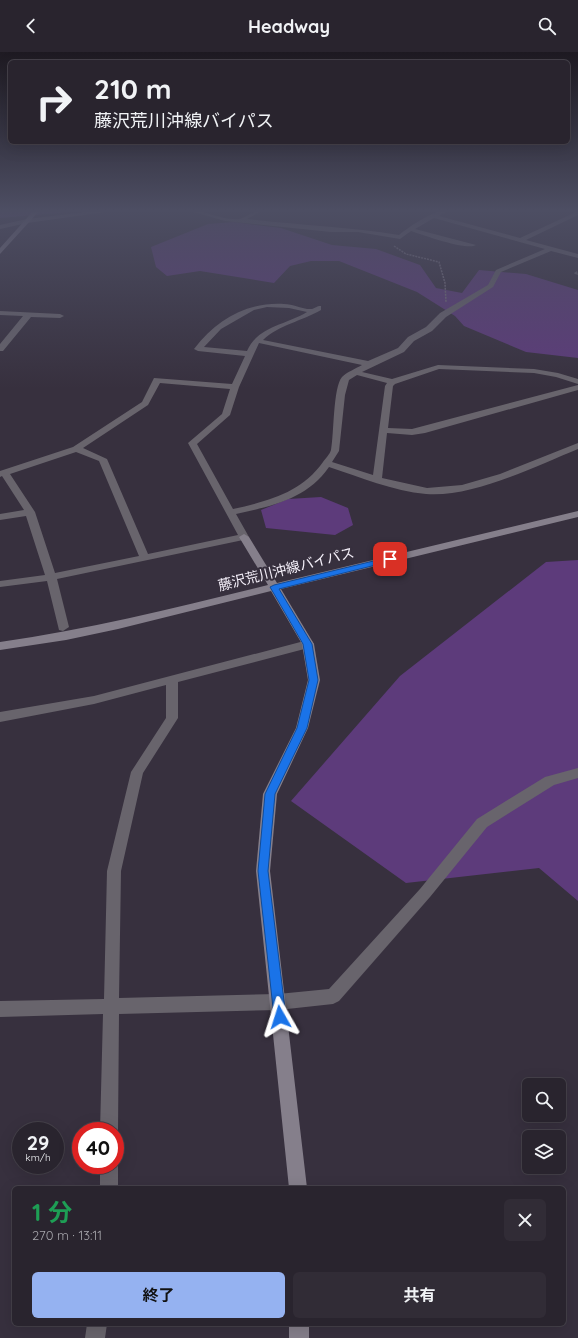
<!DOCTYPE html>
<html lang="ja">
<meta charset="utf-8">
<style>
body{margin:0;font-family:Quicksand,"Noto Sans JP",sans-serif;background:#312c36;color:#f1f3f6;height:100vh;display:flex;flex-direction:column;font-size:15px;white-space:nowrap}
*{box-sizing:border-box;margin:0}
p{font-size:13px;color:#a5a4aa}
.icon{flex:none;width:22px;height:22px;fill:none;stroke:currentColor;stroke-width:2;stroke-linecap:round;stroke-linejoin:round}
.map{position:relative;flex:1;overflow:hidden}
.panel{position:absolute;left:12px;top:1134px;width:554px;height:140px;display:flex;flex-direction:column;background:#29242e;border-radius:6px;box-shadow:0 4px 16px #0002,0 0 0 1px #45414a}
.panel>*{flex:none}
.hud{position:absolute;left:8px;top:8px;width:562px;height:84px;border-radius:6px;box-shadow:0 4px 16px #0002,0 0 0 1px #45414a;background:#29242e;color:#f1f3f6;overflow:hidden}
.controls{position:absolute;left:522px;top:1026px;display:grid;gap:8px}
.controls a{display:grid;place-items:center;width:44px;height:44px;border-radius:6px;background:#29242e;box-shadow:0 4px 16px #0002,0 0 0 1px #45414a;font-size:20px}
.speed{position:absolute;left:12px;top:1070px;display:flex;gap:8px;font-size:20px;font-weight:700;text-align:center}
.speed>*{display:grid;place-content:center;width:52px;height:52px;border-radius:50%;background:#29242e;box-shadow:0 4px 16px #0002,0 0 0 1px #45414a;line-height:1}
.speed small{font-size:10px;font-weight:400}
.speed .limit{border:6px solid #d22;background:#fff;color:#111}
.pin{position:absolute;display:grid;place-items:center;width:34px;height:34px;color:#fff;margin:-17px;border-radius:8px;box-shadow:0 2px 6px #0006}
.me{position:absolute;width:44px;margin:-22px;rotate:354deg;stroke-linejoin:round;filter:drop-shadow(0 0 3px #0008)}
.turn{display:flex;align-items:center;gap:14px;height:84px;padding:0 20px;font-size:18px}
.turn .icon{width:52px;height:52px;stroke-width:2.5}
.turn b{display:block;font-size:28px;line-height:34px}
.round{display:grid;place-items:center;flex:none;width:42px;height:42px;border-radius:6px;background:#312c36}
.headline{display:flex;align-items:center;justify-content:space-between;height:68px;padding:0 20px}
h1{font-size:24px;font-weight:700;line-height:30px;color:#1e9e55}
.action{display:flex;gap:8px;margin-top:auto;padding:8px 20px}
.action a{flex:1;height:46px;border-radius:6px;background:#95b2f1;color:#111;font-size:16px;font-weight:700;line-height:46px;text-align:center}
.action a+a{background:#312c36;color:#f1f3f6}
header{display:flex;justify-content:space-between;align-items:center;height:52px;padding:0 20px;background:#29242e;font-size:18px;font-weight:700}
.map>svg:first-child{display:block}
.green{fill:#5d3b7b}
.lines{fill:none;stroke-linecap:round;stroke-linejoin:round}
.path{stroke:#77707d;stroke-width:1.5;stroke-dasharray:2 1;stroke-linecap:butt}
.street{fill:#68646c;fill-rule:evenodd}
.secondary{fill:#857f8b;fill-rule:evenodd}
.route{fill:#1a73e8;stroke:#114b97}
.labels{text-anchor:middle;stroke-width:4;stroke-linejoin:round;paint-order:stroke}
.street-label{font-size:14px;fill:#f4eff9;stroke:#37303e}
</style>
<header><svg class="icon" aria-label="back" viewBox="0 0 24 24"><path d="M15 5l-7 7 7 7"/></svg>Headway<svg class="icon" aria-label="search" viewBox="0 0 24 24"><circle cx="10" cy="10" r="6"/><path d="M15 15l6 6"/></svg></header>
<div class="map">
<svg width="578" height="1286" viewBox="0 0 578 1286">
<rect width="100%" height="100%" fill="#37303e"/>
<!-- green -->
<path class="green" d="M0,157H73L71,160L0,166Z
M233,170L281,176L332,193L376,197L420,213L436,236L462,241L479,218L526,222L578,238V306L526,300L464,274L455,264L417,240L339,209H311L290,214L274,231L200,219L167,224L156,215L151,195L208,172Z
M321,445L348,456L353,473L335,483L266,476L261,458L288,447Z
M578,508V849L539,816L406,831L291,749L400,624L546,510Z"/>
<g class="lines">
<!-- path -->
<path class="path" d="M394,194L406,202L439,210L445,231L446,250"/>
<!-- street -->
<path class="street" d="M111,157H127L27,171L0,177V173L27,167Z
M183,157C201,156 222,169 239,167C248,165 254,157 265,157L247,167C297,173 349,175 399,183C411,173 436,157 451,157L439,164L520,186L578,159V163L526,188L578,202V206L551,199L501,220L493,235L446,265L432,279L414,289L404,300L362,320L392,327L438,313L534,317L558,321L578,327V332L556,325L534,321L439,317L395,332L393,334L388,376L412,377L578,333V338L425,381L412,383L387,381L382,426L427,436L462,433L500,422L578,391V397C536,414 472,446 426,442C393,439 360,425 329,415C307,447 272,454 236,462L249,485L248,487L57,527L69,575L63,579L59,578L47,529L0,535V529L45,523L26,464L0,468V462L24,458L2,424L0,425V419L73,395L142,350L154,326L232,332L245,304L198,299L194,297C217,267 247,250 284,252C293,252 304,258 312,257C316,256 316,254 321,254V258C302,269 279,273 263,288L368,309L398,296L408,285L426,275L440,261L488,233L496,218L545,197L434,166L415,177L476,193C467,199 423,183 411,179L400,187L358,180H331L225,169ZM267,255L289,256L307,260C286,273 258,274 247,299L204,295L221,277L254,258ZM259,291L362,313C355,317 347,320 342,325C333,335 334,383 331,398C330,402 325,407 323,410C301,441 268,449 233,457L197,392L230,363L239,335ZM357,323L387,331L385,334L373,423L332,410L339,399L345,343L349,328ZM160,331L230,337L222,362L188,391L238,483L148,502L107,407L83,396L148,353ZM76,400L99,409L139,504L55,521L35,460L10,422Z
M577,219L578,223L575,222L574,221Z
M0,259L60,262L64,264L60,266L31,265L3,299H0V292L23,264L0,263Z
M308,588L312,589L314,592L312,595L178,630V666L143,721L121,819L119,946L278,942L329,937L420,837L477,767L545,725L578,716V726L554,733L487,775L430,845L339,949L333,952L278,958L119,962L118,1079L115,1085V1079H100L103,962L0,965V949L104,947L107,819L131,720L166,666V633L94,652L0,670V660L94,644Z
M115,1106L118,1113V1136H100V1113H115Z
M87,1272H107L105,1286H85Z"/>
<!-- secondary -->
<path class="secondary" d="M35,157H41L0,202V196Z
M578,459V465L281,537L314,592L320,628L308,676L277,742L270,819L307,1136H289L256,819L263,742L296,676L308,628L302,592L271,539L118,577L66,588L0,598V590C91,577 179,555 268,533L239,485L244,482L249,485L277,531Z
M289,1272H309V1286H289Z"/>
</g>
<!-- sky -->
<linearGradient id="sky" x2="0" y2="1"><stop stop-color="#1e1a22"/><stop offset="0.47" stop-color="#4d4e63"/><stop offset="1" stop-color="#4d4e63" stop-opacity="0"/></linearGradient>
<rect width="578" height="337" fill="url(#sky)"/>
<!-- route -->
<path class="route" d="M390,505H392V509L279,537L312,592L318,628L307,676L275,742L268,819L286,965L284,970L280,971L275,970L274,965L258,819L265,742L297,676L309,628L303,592L270,535L274,533Z"/>
<g class="labels">
<!-- street labels -->
<g class="street-label">
<text transform="translate(286 517) rotate(-14)" y="5">藤沢荒川沖線バイパス</text>
</g>
</g>
</svg>
<div class="controls">
<a><svg class="icon" aria-label="search" viewBox="0 0 24 24"><circle cx="10" cy="10" r="6"/><path d="M15 15l6 6"/></svg></a>
<a><svg class="icon" aria-label="layers" viewBox="0 0 24 24"><path d="M12 4l9 5-9 5-9-5zM3 14l9 5 9-5"/></svg></a>
</div>
<div class="speed"><div>29<small>km/h</small></div><div class="limit">40</div></div>
<div class="pin" style="left:390px;top:507px;background:#d93025"><svg class="icon" aria-label="arrive" viewBox="0 0 24 24"><path d="M6 21V4h12l-3 4 3 4H6"/></svg></div>
<svg class="me" style="left:280px;top:965px" viewBox="-20 -20 40 40"><path d="M0-17L14 15 0 8-14 15z" fill="#1a73e8" stroke="#fff" stroke-width="4"/></svg>
<div class="hud">
<div class="turn"><svg class="icon" aria-label="right" viewBox="0 0 24 24"><path d="M7 20v-9h11M14 6l5 5-5 5"/></svg><div><b>210 m</b>藤沢荒川沖線バイパス</div></div>
</div>
<section class="panel">
<div class="headline"><div><h1>1 分</h1><p>270 m · 13:11</p></div><a class="round"><svg class="icon" aria-label="close" viewBox="0 0 24 24"><path d="M6 6l12 12M18 6L6 18"/></svg></a></div>
<div class="action"><a>終了</a><a>共有</a></div>
</section>
</div>
